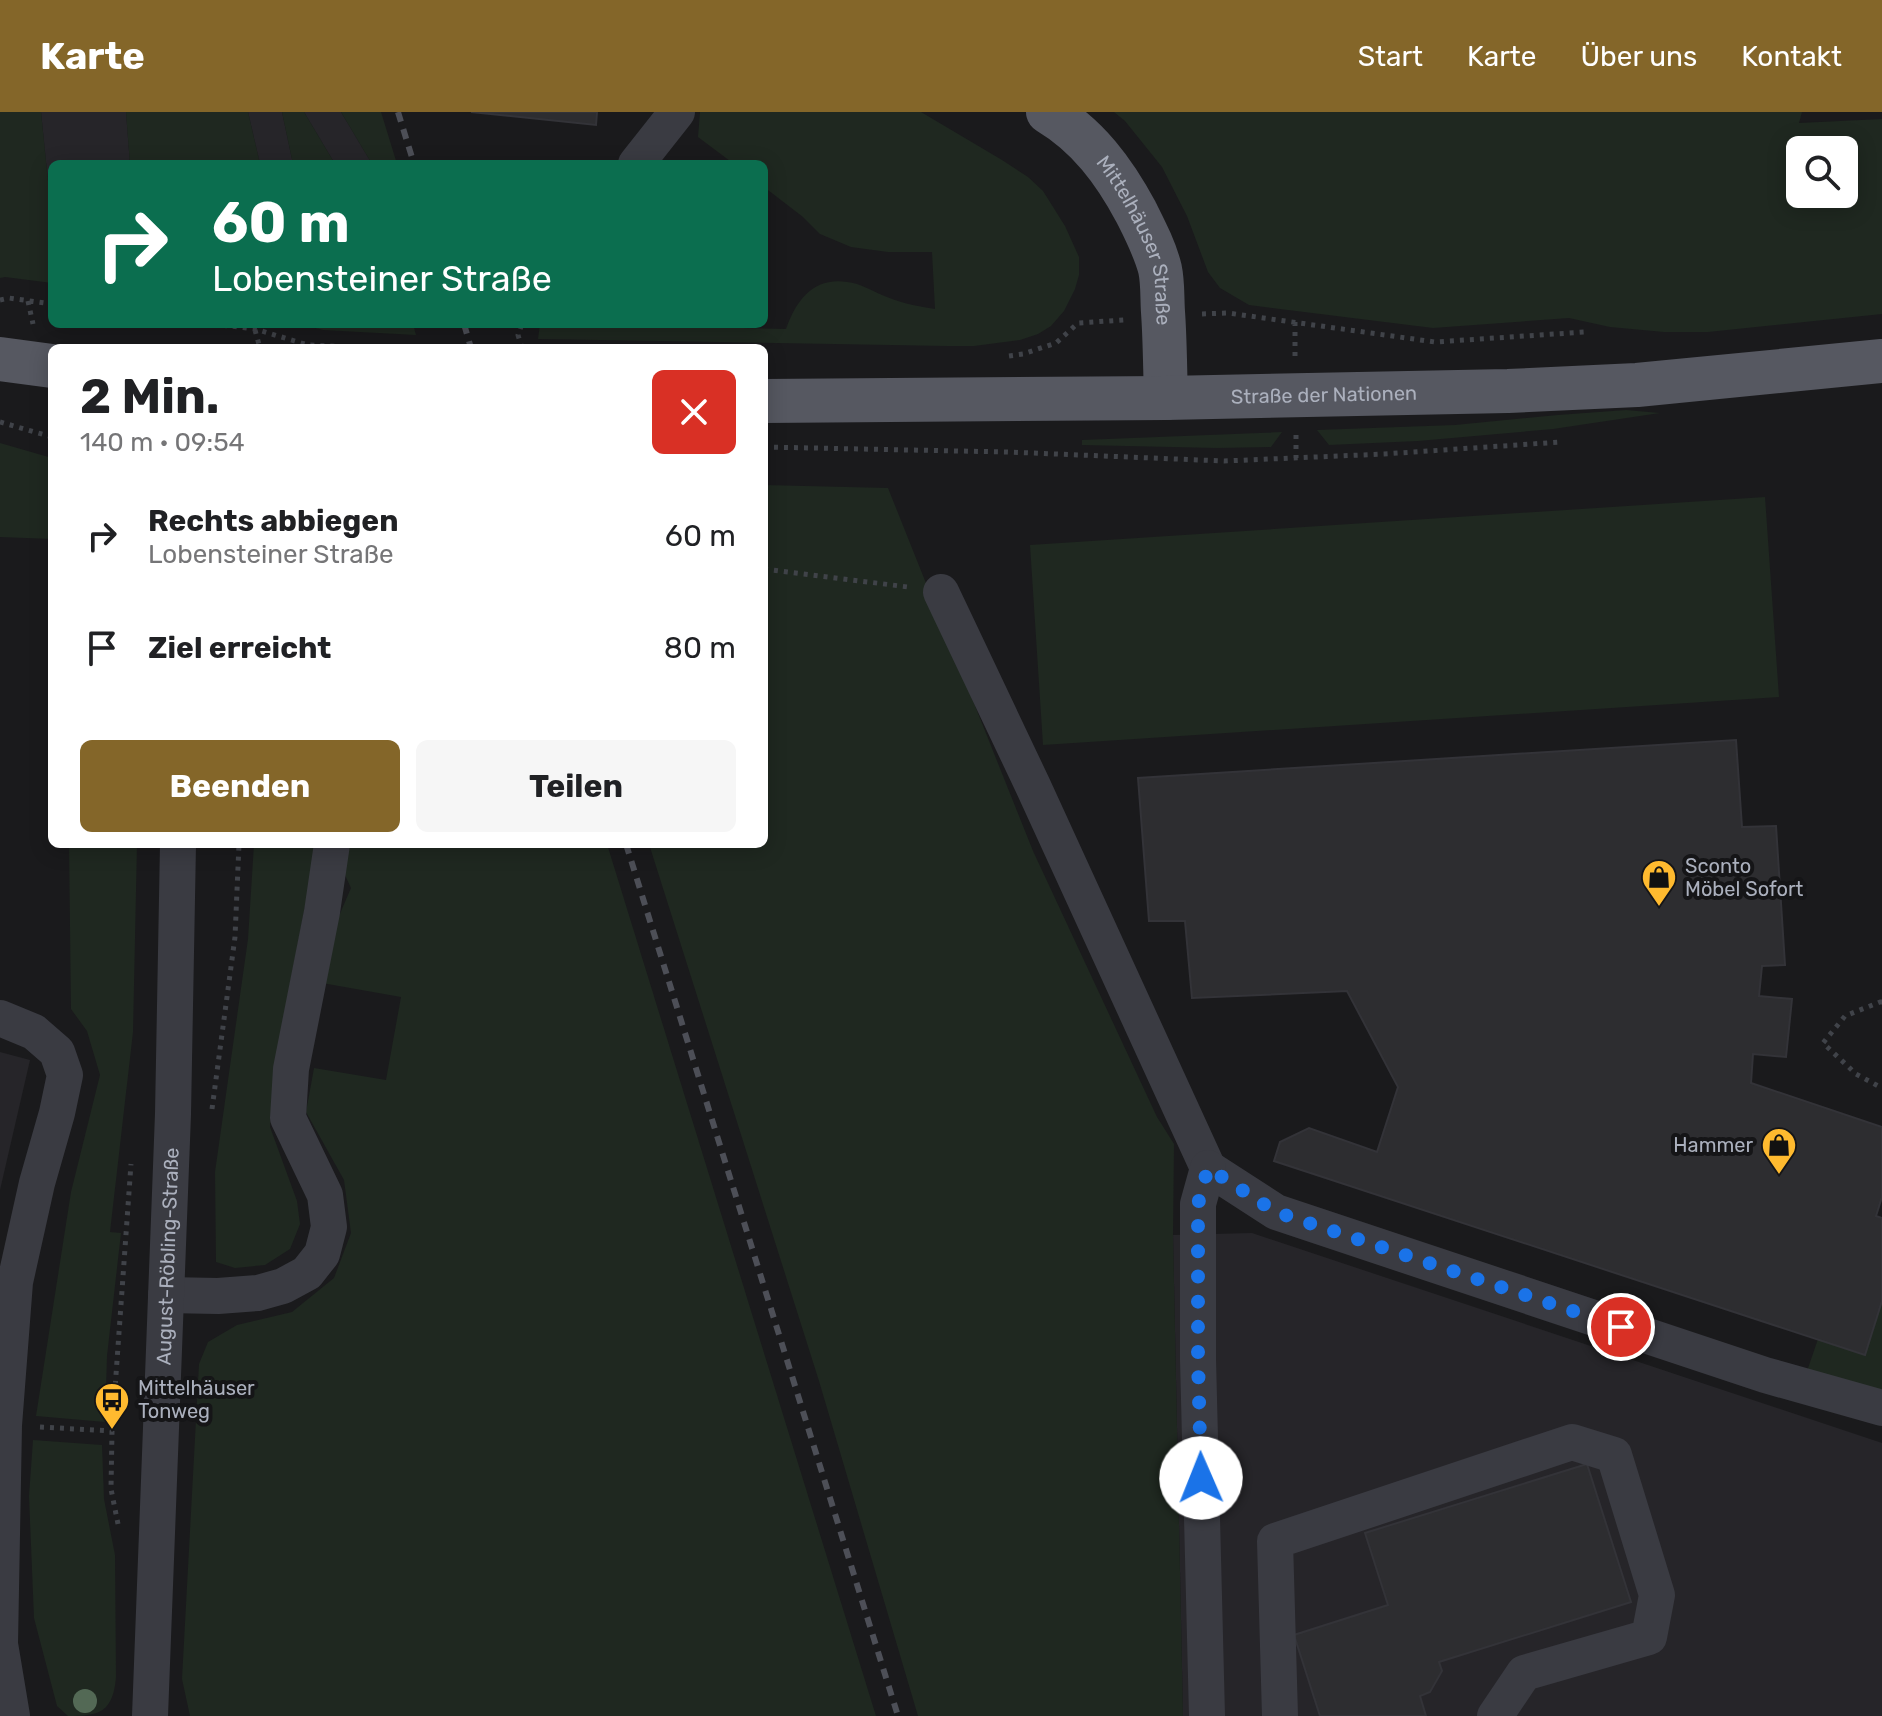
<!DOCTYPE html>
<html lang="de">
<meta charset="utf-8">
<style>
body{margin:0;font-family:Rubik,sans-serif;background:#f6f6f6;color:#202124;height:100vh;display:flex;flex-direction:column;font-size:30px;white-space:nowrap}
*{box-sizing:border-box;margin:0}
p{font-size:26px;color:#757577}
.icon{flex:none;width:44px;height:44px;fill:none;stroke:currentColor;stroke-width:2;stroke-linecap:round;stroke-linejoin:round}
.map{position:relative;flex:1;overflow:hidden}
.side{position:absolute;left:48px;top:232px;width:720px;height:504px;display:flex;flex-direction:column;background:#fff;border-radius:12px;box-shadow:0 4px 20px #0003}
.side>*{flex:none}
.hud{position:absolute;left:48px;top:48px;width:720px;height:168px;border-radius:12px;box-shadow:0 4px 20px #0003;background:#0b6e4f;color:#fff;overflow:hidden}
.fabs{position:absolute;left:1786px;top:24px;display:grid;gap:16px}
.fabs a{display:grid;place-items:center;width:72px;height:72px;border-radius:12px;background:#fff;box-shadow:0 4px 20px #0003;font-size:40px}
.pin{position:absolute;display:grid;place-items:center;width:68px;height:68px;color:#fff;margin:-34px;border:4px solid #fff;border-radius:50%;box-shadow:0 2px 8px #0007}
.me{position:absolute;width:88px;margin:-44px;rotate:359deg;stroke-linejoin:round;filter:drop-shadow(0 0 6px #0008)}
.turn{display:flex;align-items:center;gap:28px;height:168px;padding:0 32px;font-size:36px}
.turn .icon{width:104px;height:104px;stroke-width:2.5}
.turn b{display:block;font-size:56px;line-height:68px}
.round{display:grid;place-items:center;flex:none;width:84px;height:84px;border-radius:12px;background:#f6f6f6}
.headline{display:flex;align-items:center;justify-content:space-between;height:136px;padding:0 32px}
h1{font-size:48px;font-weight:700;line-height:60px}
.action{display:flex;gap:16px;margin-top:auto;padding:16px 32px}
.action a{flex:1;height:92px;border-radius:12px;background:#846629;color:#fff;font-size:32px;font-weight:700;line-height:92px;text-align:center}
.action a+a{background:#f6f6f6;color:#202124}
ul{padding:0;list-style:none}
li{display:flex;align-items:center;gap:24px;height:112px;padding:0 32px}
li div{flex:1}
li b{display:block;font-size:30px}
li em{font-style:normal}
header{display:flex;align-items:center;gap:48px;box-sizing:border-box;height:112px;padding:0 40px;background:#846629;color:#fff}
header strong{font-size:38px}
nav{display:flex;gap:44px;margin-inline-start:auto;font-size:28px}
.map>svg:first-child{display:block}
.built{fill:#262529}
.green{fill:#1f2820;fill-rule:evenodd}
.building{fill:#2d2d30;stroke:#333338;stroke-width:2}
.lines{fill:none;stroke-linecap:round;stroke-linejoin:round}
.path{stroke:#404349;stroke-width:5;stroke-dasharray:4 6;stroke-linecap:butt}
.minor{stroke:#3a3b42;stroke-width:36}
.major{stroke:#565861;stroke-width:44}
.rail{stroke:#4d4f57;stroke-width:6;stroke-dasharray:10 8;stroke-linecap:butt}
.tree{fill:#536955}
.route{stroke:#1a73e8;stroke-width:14;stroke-dasharray:0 25.2}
.labels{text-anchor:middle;stroke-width:8;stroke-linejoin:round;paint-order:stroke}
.street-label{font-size:20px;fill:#abb0bd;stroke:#151517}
.poi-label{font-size:20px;fill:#abb0bd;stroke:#151517;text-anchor:start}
</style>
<header>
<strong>Karte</strong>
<nav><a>Start</a><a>Karte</a><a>Über uns</a><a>Kontakt</a></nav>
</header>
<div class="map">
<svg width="1882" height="1604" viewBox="0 0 1882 1604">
<rect width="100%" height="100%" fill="#1a1a1c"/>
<!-- built -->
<path class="built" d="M41,0H126L130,52H52V89L50,90Z
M248,0H282L293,52H260Z
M304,0H341L372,52H335Z
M0,940L30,948L0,1078Z
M1252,1121L1882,1331V1604H1183L1173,1123Z"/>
<!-- green -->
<path class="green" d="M0,0H41L50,89H52V171L5,165L0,166Z
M126,0H248L260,52H130Z
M282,0H304L335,52H293Z
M341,0H381L397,52H372Z
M700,0H921L1002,48L1028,65L1043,79L1065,114L1079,145V163L1075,177L1064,199L1051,214L1038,222L1020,228L974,234H947L538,227L540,212H699L700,215L786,217C798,183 818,161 857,172C871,177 884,185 898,189C910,193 923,195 935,197L932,140H888L851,135L820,122L803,105L764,75V52H734L698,25Z
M1114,0H1802L1799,11L1882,7V202L1708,220H1664L1610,215L1569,206L1433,216L1249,193L1220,176L1208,160L1187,104L1162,55L1125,9ZM1800,38H1844V82H1800Z
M301,212H413L416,223L323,218Z
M1626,298L1660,301L1553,317L1418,329L1329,333L1317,318L1455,313L1558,303Z
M1282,320L1271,335L1217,336L1082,333V328Z
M0,331L52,346V427L0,425Z
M764,373L888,376L1033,739L1157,1005L1174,1032L1173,1123L1183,1604H918L819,1269L649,732H764Z
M1765,385L1779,585L1043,633L1030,433Z
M69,732H137L133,920L110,1120L121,1121L107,1244L105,1310L36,1304L71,1080L100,963L87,919L71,897Z
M254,732H317L274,955L270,1015L297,1089L300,1112L290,1137L265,1153L235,1156L216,1150L215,1060L248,827Z
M343,732H607L876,1604H190L182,1567L199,1252L208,1230L237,1213L292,1200L334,1166L351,1121L344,1068L306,1000L314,956L386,968L401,885L322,871L339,804L351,776L339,750Z
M1882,1189V1283L1806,1262L1818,1227Z
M33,1328L102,1333L104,1387L115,1443L116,1565C113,1600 100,1604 68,1604L57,1594L34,1506L29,1384Z"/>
<!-- building -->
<path class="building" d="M471,0H597L596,13Z
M1736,628L1742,715L1776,714L1785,853L1762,854L1759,884L1792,887L1786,945L1753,942L1751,971L1882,1015V1085L1876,1104L1882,1106V1189L1865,1243L1274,1049L1280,1030L1309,1016L1377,1040L1398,975L1347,879L1192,886L1185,809H1149L1138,666Z
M1587,1352L1631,1490L1439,1550L1442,1559L1430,1580L1420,1584L1426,1604H1320L1294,1523L1388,1493L1365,1421Z"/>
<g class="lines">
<!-- path -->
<path class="path" d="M0,188L9,186L52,192
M28,189L33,212
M1202,202L1228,201L1435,230L1585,220
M1295,210V245
M213,212L255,217L308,233L374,236
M255,218L260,236
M522,236L518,223L522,212
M1009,244L1023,242L1056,231L1078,211L1124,208
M0,310L52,325
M1296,323V346
M764,335L1007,340L1224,349L1384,342L1561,330
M764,457L908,475
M1882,890H1880L1845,904L1823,931L1856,962L1882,976
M212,997L235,825L239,732
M40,1315L112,1319
M118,1412L111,1377L112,1319L131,1052"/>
<!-- minor -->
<g class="minor">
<path d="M636,52L677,0"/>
<path d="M941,480L1033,674L1208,1056"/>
<path d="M0,906L34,920L57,940L65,963L57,1001L37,1071L15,1170L4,1313L0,1532L12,1604"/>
<path d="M1208,1056L1276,1100L1765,1263L1882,1296"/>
<path d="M166,1183L218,1184L258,1181L283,1174L307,1161L322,1142L329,1115L325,1083L288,1006L291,957L322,800L332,732"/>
<path id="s1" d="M150,1604L173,1002L178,732"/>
<path d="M1207,1604L1198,1247V1092L1208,1056"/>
<path d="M1280,1604L1275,1429L1572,1330L1614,1343L1657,1483L1649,1525L1524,1561L1495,1604"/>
</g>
<!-- major -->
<g class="major">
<path id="s2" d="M1048,0C1088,24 1114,59 1136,100C1145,118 1155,137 1160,157C1163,171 1162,185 1163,200C1165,228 1165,257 1166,286"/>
<path d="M0,247L52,254"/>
<path id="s3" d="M764,289L1166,286L1508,279L1637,273L1882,249"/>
</g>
<!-- rail -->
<path class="rail" d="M398,0L414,52
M464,212L471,236
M626,732L898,1604"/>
</g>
<!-- trees -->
<circle class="tree" cx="85" cy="1589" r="12"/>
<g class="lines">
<!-- route -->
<path class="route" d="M1201,1366L1198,1247V1092L1208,1056L1276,1100L1621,1215"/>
</g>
<!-- icons -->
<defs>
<g id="shop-pin" transform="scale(1.8)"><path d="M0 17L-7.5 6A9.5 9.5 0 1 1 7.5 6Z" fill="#ffba2f" stroke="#151517"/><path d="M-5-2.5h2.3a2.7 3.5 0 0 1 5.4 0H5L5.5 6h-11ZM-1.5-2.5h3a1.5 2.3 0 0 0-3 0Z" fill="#111"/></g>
<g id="bus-pin" transform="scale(1.8)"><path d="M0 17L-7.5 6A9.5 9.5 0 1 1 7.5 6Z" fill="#ffba2f" stroke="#151517"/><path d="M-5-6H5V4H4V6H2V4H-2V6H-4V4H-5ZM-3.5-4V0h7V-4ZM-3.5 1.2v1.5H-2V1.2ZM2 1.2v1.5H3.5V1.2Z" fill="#111"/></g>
</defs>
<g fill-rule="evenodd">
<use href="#shop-pin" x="1659" y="765"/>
<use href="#shop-pin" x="1779" y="1033"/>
<use href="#bus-pin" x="112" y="1288"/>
</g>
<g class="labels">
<!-- street labels -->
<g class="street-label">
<text dy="7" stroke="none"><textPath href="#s2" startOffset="162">Mittelhäuser Straße</textPath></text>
<text dy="7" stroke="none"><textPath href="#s3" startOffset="560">Straße der Nationen</textPath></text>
<text dy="7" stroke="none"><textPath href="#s1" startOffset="460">August-Röbling-Straße</textPath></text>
</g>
<!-- poi labels -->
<g class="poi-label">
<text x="1685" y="761">Sconto<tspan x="1685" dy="23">Möbel Sofort</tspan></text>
<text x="1753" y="1040" text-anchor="end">Hammer</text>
<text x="138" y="1283">Mittelhäuser<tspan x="138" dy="23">Tonweg</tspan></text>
</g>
</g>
</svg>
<div class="fabs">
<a><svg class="icon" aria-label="search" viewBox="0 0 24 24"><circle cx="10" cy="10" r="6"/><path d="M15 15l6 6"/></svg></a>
</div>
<div class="pin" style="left:1621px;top:1215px;background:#d93025"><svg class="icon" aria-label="arrive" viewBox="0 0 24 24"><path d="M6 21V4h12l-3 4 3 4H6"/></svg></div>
<svg class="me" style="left:1201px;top:1366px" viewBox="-20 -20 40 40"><circle r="19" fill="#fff"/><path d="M0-13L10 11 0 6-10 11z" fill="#1a73e8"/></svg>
<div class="hud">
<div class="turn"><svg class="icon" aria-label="right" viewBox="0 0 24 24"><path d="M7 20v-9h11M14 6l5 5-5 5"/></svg><div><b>60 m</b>Lobensteiner Straße</div></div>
</div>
<section class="side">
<div class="headline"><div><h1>2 Min.</h1><p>140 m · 09:54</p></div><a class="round" style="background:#d93025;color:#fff"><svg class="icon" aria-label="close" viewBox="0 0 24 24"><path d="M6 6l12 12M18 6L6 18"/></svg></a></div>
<ul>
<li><svg class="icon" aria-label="right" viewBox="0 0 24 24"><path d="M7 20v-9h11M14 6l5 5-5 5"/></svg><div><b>Rechts abbiegen</b><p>Lobensteiner Straße</p></div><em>60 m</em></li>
<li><svg class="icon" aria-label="arrive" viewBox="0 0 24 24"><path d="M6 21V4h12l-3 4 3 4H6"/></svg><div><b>Ziel erreicht</b></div><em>80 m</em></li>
</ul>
<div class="action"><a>Beenden</a><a>Teilen</a></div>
</section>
</div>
